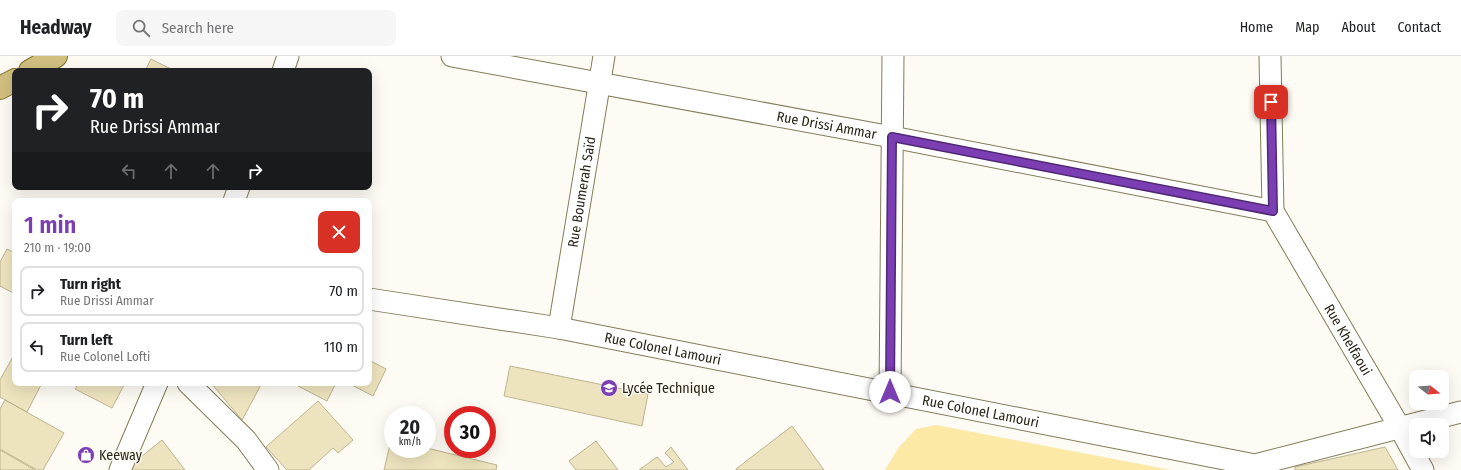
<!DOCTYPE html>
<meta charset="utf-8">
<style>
body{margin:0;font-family:"Fira Sans Condensed",sans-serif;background:#f6f6f6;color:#202124;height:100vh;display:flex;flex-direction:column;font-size:15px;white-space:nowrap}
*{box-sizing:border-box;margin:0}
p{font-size:13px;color:#757577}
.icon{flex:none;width:22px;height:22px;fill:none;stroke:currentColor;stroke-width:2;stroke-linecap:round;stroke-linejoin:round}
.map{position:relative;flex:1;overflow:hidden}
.side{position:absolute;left:12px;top:142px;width:360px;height:188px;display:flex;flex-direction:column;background:#fff;border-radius:8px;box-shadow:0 4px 16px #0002}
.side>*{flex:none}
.banner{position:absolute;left:12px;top:12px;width:360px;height:122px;border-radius:8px;box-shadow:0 4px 16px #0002;background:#202124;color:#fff;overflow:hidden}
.needle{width:26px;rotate:107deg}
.buttons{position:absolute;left:1409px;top:314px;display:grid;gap:8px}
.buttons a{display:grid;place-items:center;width:40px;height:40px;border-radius:8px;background:#fff;box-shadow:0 4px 16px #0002;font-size:20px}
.speed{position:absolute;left:384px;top:350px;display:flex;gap:8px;font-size:20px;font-weight:700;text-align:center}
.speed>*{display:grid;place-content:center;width:52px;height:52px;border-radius:50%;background:#fff;box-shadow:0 4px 16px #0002;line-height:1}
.speed small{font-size:10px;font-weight:400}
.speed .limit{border:6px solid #d22;background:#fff;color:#111}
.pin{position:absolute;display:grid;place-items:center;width:34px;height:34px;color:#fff;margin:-17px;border-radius:8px;box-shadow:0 2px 6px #0006}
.me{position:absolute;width:44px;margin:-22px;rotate:0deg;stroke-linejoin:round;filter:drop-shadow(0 0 3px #0008)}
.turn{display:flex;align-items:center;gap:14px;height:84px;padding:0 12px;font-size:18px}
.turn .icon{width:52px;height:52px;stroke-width:2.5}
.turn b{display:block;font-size:28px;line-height:34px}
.lanes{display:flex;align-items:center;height:38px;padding:0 12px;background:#0003;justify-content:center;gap:20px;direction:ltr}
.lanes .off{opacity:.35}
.round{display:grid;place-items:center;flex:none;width:42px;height:42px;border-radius:8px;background:#f6f6f6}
.headline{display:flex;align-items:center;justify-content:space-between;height:68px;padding:0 12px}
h1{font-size:24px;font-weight:600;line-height:30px;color:#7b3eb3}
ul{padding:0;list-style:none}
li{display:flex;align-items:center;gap:12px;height:50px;margin:0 8px 6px;padding:0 4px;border:2px solid #e0e0e0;border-radius:8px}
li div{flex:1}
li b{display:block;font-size:15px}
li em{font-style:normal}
header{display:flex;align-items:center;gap:24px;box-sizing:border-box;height:56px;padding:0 20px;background:#fff;border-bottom:1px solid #e0e0e0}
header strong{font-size:19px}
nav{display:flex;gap:22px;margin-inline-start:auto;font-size:14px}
.search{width:280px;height:36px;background:#f6f6f6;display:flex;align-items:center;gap:10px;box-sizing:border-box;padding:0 14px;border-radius:8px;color:#757577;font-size:15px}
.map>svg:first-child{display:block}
.green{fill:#fbe9a5}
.building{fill:#ede3be;stroke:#beb490}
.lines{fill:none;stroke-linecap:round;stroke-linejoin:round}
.street-casing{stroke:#857c5a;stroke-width:23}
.primary-casing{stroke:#816e23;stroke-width:24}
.street{stroke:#fff;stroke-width:21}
.primary{stroke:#d0bf7f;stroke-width:22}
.route-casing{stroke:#502874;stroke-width:10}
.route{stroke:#7b3eb3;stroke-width:7}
.labels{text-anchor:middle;stroke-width:3;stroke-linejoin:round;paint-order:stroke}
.street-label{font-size:14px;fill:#292618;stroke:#fdfbf4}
.poi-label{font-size:14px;fill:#292618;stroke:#fdfbf4;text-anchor:start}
</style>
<header>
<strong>Headway</strong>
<div class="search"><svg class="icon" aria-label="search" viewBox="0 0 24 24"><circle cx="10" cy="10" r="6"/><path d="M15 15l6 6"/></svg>Search here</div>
<nav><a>Home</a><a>Map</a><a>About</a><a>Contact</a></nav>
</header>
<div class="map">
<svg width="1461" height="414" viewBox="0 0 1461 414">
<rect width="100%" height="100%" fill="#fdfbf4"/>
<!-- green -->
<path class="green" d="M936,369L1171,414H885L899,391L916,373Z"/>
<!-- building -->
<path class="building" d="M151,3L175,15H145Z
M7,193L15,197V238L0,230V206Z
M15,297V327H42L27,356L0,341V324Z
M369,304L386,313L373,340L348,327H369Z
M510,310L648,338L642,370L504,340Z
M79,327H125L112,352L75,333Z
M211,327H262L242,364Z
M299,327H336L327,345L298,330Z
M5,344L64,377L43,414H37L0,393V353Z
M318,345L353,384L338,397L333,392L309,414H287L266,391Z
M792,370L824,414H736V413Z
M162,384L185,414H125Z
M391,384H393V393L427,392L497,409L496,414H384Z
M596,385L618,414H576L569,405Z
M671,391L688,414H639L657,401L666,411L674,406L665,397Z
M1385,391L1398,414H1295V411Z
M0,394L35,414H0Z"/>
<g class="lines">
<!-- street casing -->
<g class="street-casing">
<g id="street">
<path id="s1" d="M452,0L892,81L1273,155"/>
<path id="s2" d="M1270,0L1273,155L1400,372L1423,414"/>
<path d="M283,15L288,0"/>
<path d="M234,145L239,131"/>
<path id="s3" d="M369,243L559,272L1255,409L1461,356"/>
<path id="s4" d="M559,272L604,0"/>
<path d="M188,327L246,384L268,414"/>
<path d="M890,336L893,0"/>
<path d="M120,414L157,327"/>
</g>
</g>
<!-- primary casing -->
<g class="primary-casing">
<path id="primary" d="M30,15L56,0
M0,32L15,24"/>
</g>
<!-- street -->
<use href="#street" class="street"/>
<!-- primary -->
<use href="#primary" class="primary"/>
</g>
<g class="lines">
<!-- route casing -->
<g class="route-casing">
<path id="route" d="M890,336L892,81L1273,155L1271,46"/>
</g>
<!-- route -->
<use href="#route" class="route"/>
</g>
<!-- icons -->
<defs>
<g id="school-disc" transform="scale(0.9)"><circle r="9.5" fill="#7b3eb3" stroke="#fdfbf4"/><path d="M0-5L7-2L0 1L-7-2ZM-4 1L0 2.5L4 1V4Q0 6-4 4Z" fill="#fff"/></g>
<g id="shop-disc" transform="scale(0.9)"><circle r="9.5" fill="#7b3eb3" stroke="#fdfbf4"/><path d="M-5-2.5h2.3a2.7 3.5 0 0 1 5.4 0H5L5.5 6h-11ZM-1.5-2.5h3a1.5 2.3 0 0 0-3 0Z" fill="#fff"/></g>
</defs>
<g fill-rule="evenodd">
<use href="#school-disc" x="609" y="332"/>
<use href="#shop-disc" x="86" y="399"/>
</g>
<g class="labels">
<!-- street labels -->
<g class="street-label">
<text dy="5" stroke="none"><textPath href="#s1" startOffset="381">Rue Drissi Ammar</textPath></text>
<text dy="5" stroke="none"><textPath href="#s4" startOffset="138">Rue Boumerah Saïd</textPath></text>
<text dy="5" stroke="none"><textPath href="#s2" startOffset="304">Rue Khelfaoui</textPath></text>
<text dy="5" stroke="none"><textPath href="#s3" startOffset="298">Rue Colonel Lamouri</textPath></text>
<text dy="5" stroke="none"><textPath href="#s3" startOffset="622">Rue Colonel Lamouri</textPath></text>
</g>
<!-- poi labels -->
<g class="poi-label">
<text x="622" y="337">Lycée Technique</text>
<text x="99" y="404">Keeway</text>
</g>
</g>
</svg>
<div class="buttons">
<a><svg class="needle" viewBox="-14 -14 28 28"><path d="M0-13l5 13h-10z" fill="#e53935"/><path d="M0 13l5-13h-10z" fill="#757577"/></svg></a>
<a><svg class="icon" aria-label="sound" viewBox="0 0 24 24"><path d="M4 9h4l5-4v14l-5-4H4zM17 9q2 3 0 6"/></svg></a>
</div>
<div class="speed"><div>20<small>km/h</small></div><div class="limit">30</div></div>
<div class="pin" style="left:1271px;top:46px;background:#d93025"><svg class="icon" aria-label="arrive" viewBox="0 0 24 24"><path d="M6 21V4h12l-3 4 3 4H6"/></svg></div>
<svg class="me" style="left:890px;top:336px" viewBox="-20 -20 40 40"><circle r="19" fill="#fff"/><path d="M0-13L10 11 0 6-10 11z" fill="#7b3eb3"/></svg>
<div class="banner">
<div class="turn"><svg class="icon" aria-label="right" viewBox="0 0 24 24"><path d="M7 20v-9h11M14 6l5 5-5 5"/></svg><div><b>70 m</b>Rue Drissi Ammar</div></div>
<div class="lanes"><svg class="icon off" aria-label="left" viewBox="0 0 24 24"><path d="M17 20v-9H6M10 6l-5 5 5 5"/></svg><svg class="icon off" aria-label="ahead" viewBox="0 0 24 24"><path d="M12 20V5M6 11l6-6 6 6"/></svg><svg class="icon off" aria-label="ahead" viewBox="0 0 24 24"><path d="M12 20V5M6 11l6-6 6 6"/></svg><svg class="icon" aria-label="right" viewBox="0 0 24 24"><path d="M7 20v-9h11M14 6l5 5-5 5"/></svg></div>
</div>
<section class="side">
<div class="headline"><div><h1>1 min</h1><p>210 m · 19:00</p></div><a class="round" style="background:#d93025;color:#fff"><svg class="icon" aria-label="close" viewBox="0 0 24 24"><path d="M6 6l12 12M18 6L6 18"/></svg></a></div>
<ul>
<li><svg class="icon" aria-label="right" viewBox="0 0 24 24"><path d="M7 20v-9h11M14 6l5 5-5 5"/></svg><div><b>Turn right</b><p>Rue Drissi Ammar</p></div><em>70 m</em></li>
<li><svg class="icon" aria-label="left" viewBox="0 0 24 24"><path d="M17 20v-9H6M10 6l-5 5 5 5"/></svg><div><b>Turn left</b><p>Rue Colonel Lofti</p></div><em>110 m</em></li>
</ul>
</section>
</div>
